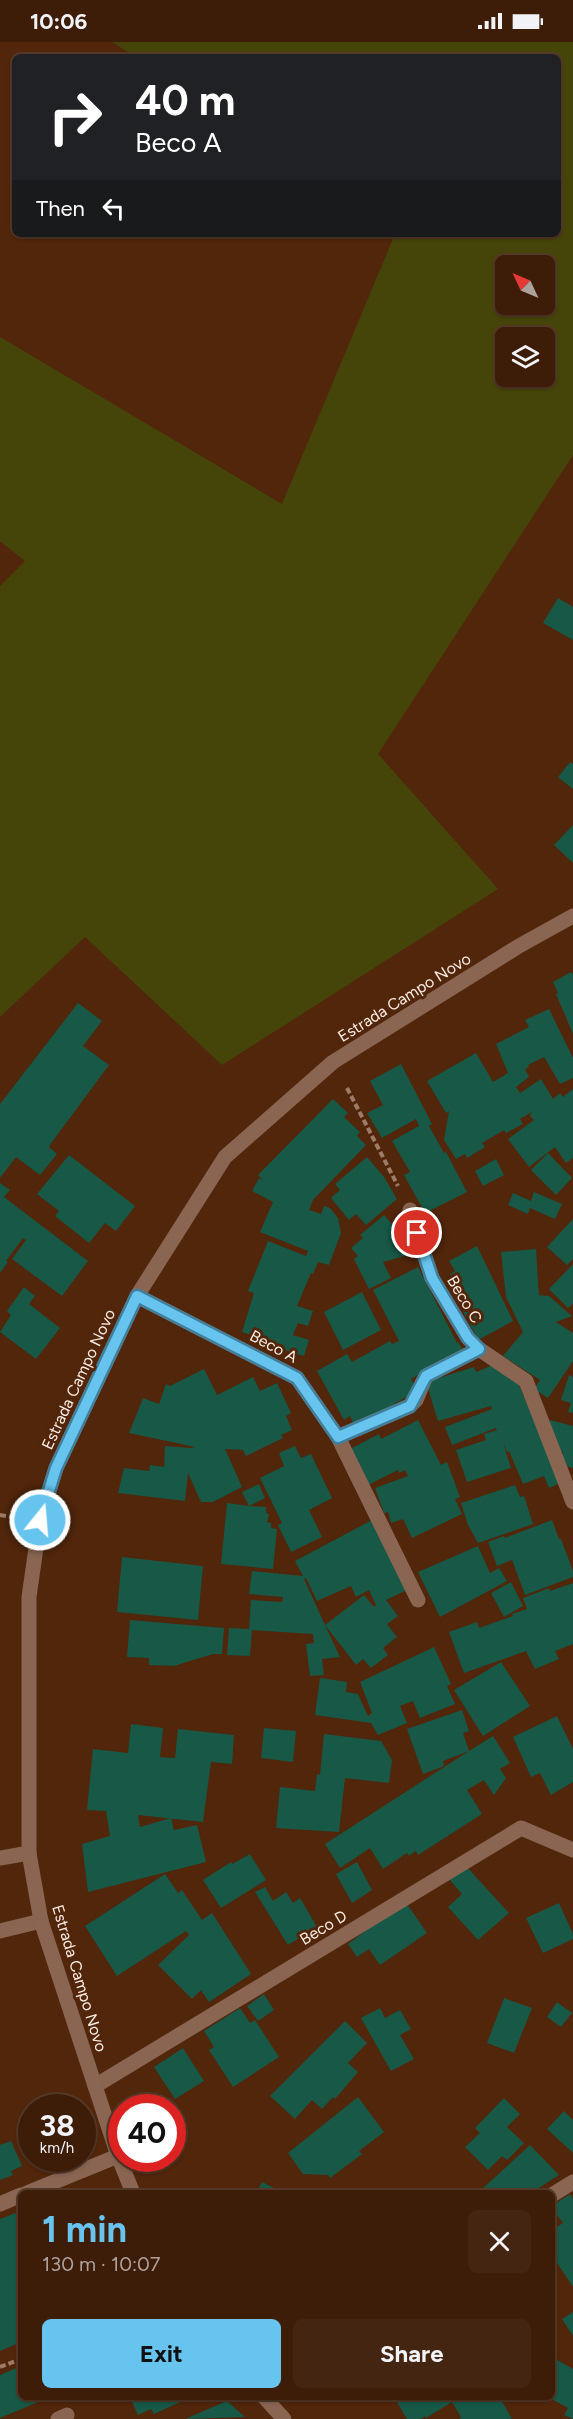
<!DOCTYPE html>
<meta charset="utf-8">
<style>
body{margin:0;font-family:Figtree,sans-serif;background:#442512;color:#f1f3f6;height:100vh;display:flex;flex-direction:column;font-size:22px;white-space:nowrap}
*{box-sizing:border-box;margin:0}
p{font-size:20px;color:#ada19c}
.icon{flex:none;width:33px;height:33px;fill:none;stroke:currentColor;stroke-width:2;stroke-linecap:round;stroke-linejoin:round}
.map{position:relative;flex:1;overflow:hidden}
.sheet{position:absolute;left:18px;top:2148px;width:537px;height:210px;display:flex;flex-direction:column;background:#3d1c08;border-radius:9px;box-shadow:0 2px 4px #0004,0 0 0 2px #563a29}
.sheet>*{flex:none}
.hud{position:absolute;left:12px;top:12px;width:549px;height:183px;border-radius:9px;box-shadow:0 2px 4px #0004,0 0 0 2px #563a29;background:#202124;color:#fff;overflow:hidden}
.needle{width:39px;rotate:314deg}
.buttons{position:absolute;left:495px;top:213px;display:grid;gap:12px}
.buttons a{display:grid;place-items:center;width:60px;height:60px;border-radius:9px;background:#3d1c08;box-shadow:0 2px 4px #0004,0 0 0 2px #563a29;font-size:30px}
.speed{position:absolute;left:18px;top:2052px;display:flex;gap:12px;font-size:30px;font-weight:700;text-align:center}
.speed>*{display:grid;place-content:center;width:78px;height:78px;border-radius:50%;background:#3d1c08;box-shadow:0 2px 4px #0004,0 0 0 2px #563a29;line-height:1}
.speed small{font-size:15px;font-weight:400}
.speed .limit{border:9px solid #d22;background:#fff;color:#111}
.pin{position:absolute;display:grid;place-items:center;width:51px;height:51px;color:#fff;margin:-26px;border:3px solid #fff;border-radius:50%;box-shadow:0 2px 6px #0007}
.me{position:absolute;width:66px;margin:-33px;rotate:17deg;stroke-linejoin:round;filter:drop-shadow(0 0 4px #0008)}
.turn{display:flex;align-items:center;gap:21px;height:126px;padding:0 24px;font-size:27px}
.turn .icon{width:78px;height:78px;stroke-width:2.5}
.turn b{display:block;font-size:42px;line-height:51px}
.then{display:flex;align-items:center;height:57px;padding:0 24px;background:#0003;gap:12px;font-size:22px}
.round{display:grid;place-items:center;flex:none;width:63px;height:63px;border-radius:9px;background:#442512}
.overview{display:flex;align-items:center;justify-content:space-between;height:102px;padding:0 24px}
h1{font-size:36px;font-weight:700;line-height:45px;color:#66c4ef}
.cta{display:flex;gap:12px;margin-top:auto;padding:12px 24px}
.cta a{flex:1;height:69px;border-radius:9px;background:#66c4ef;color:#111;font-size:24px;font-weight:700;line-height:69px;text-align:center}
.cta a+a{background:#442512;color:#f1f3f6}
.status{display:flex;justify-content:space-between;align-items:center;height:42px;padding:0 30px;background:#3d1c08;direction:ltr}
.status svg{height:16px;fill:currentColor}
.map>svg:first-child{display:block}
.green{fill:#45450a;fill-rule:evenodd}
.building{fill:#175846;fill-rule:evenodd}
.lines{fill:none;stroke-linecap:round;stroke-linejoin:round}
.path{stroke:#9c7c69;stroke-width:4;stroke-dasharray:6 3;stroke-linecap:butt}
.service{stroke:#896552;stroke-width:15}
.minor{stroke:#896552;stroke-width:15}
.tertiary{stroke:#896552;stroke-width:15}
.route-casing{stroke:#427f9b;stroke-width:15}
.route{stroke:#66c4ef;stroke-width:10}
.labels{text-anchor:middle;stroke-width:6;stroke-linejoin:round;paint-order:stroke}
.street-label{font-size:16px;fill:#fdece3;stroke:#51260b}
</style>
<div class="status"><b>10:06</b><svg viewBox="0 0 49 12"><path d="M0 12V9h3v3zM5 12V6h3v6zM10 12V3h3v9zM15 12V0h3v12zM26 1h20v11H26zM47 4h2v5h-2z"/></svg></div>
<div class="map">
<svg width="573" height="2377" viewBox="0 0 573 2377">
<rect width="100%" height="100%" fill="#51260b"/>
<!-- green -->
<path class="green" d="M112,0H573V413L378,712L498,847L222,1023L85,895L0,975V544L25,519L0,499V295L282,462L395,192H558V15H136ZM506,224H544V262H506ZM506,296H544V334H506Z"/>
<!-- building -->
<path class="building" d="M558,556L573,565V598L543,581Z
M570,720L573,722V747L558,735Z
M573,783V821L554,803Z
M571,930L573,933V992L556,952L558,951L553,940Z
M78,961L102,979L83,1004L109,1023L52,1100L49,1105L57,1112L40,1133L16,1115L0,1136V1062Z
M549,967L573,1016V1036L560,1042L544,1015L528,1023L529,1025L525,1027L529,1035L516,1045L520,1051L541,1037L553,1057L560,1051L563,1055L573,1047V1116L566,1121L555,1105L529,1125L508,1097L534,1078L530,1074L532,1070L520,1077L523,1082L506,1091L504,1088L482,1101L485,1105L467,1116L465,1112L456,1117L444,1098L449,1069L446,1071L427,1039L476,1011L493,1040L508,1031L496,1002L529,985L525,978Z
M401,1022L432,1082L429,1084L444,1111L446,1110L467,1150L425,1171L404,1133L410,1130L392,1099L419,1084L416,1077L382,1096L367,1071L383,1063L370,1039Z
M333,1057L348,1071L344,1075L360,1090L357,1094L366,1103L313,1158L309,1168L321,1172L324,1164L330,1166L338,1176L341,1191L329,1223L318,1220L313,1232L311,1231L297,1264L313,1269L308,1284L298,1281L293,1293L309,1298L304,1314L281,1307L282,1303L242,1290L254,1251L248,1249L268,1199L306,1214L308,1209L260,1190L273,1160L252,1149L259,1136L263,1138L258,1133Z
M548,1111L572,1136L556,1153L531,1128Z
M69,1113L135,1164L116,1189L105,1181L89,1201L55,1174L59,1169L37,1152Z
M367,1115L384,1135L397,1157L366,1183L356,1172L349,1178L331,1156L340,1148L335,1142Z
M496,1117L504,1133L483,1144L475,1129Z
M0,1141L10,1148L4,1155L88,1219L62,1254L12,1217L26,1198L23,1196L6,1219L8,1220L0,1231Z
M534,1150L562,1162L555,1177L530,1166L528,1172L508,1163L513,1151L531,1159Z
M384,1173L399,1190L403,1186L414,1204L415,1211L383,1220L391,1236L369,1247L354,1217L358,1214L351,1206L363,1196L360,1193Z
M573,1177V1217L567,1223L547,1205Z
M477,1204L513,1279L478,1298L455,1254L459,1251L450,1232L455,1229L449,1219Z
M536,1207L539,1253L549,1254L572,1274L556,1280L573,1291V1319L548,1356L534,1347L540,1338L503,1314L523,1290L506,1255L501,1210Z
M573,1222V1262L568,1266L549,1247Z
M418,1225L457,1301L458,1300L463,1308L411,1337L417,1349L355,1384L350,1374L344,1378L317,1329L347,1312L352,1320L390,1299L392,1302L399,1299L373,1248Z
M24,1245L35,1254L29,1262L60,1286L36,1317L0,1290L11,1273L7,1269Z
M362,1250L381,1288L343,1308L324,1270Z
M493,1323L515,1333L560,1441L549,1446L544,1434L523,1442L509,1409L507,1410L503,1401L511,1426L467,1440L456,1408L486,1398L484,1392L497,1388L496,1386L452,1403L445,1385L492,1367L491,1364L438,1379L426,1340L474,1325L476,1330Z
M204,1327L217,1353L253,1335L260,1349L277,1341L291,1371L286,1374L292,1388L281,1393L283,1396L246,1414L243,1408L225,1407L242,1445L213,1460H201L188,1431L185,1459L118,1451L124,1426L149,1429L150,1423L164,1425L165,1404L191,1406L195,1405L129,1391L143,1356L159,1362L166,1342L170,1344Z
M569,1333L573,1335V1371L568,1370L571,1361L561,1358Z
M418,1378L441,1423L447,1420L460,1455L455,1457L462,1472L412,1496L403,1477L391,1481L388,1470L384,1471L375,1446L408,1434L405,1428L399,1431L398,1428L368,1443L350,1407L379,1392L381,1397Z
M550,1378L573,1384V1426L559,1422L563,1410L555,1408L548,1388Z
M295,1404L301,1416L311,1412L332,1456L309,1468L322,1495L291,1510L278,1483L282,1481L260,1436L284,1424L279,1411Z
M259,1442L265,1456L249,1464L266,1465V1471L269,1472L267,1480L271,1481V1486L277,1487L273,1527L221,1522L227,1461L249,1464L242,1450Z
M515,1443L520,1455L524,1454L533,1482L478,1501L468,1483L461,1461Z
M372,1478L407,1548L386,1558L398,1574L387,1582L397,1595L383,1606L388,1613L371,1626L363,1617L356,1623L325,1583L340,1615L322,1617L324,1633L310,1634L306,1602L314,1601L313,1592L252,1588L250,1614L227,1613L229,1586L249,1587L251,1558L282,1560L283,1555L249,1552L252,1529L303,1534L295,1519ZM306,1536L317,1559L351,1544L356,1555L369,1548L376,1563L374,1565L364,1553L325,1583L304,1537Z
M552,1478L559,1497H561L573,1529V1535L525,1553L512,1518L497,1524L488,1500L504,1494L505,1496Z
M478,1504L490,1531L499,1526L507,1539L440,1575L418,1530Z
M122,1515L203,1524L198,1578L117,1570Z
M511,1540L523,1564L504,1575L491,1551Z
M573,1541V1602L555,1609L559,1617L535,1627L526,1609L464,1631L449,1590L477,1580L479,1586L513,1574L512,1572L527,1567L523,1556L549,1546L550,1549Z
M130,1578L224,1586L222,1612H213L174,1624L149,1623V1616L127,1615Z
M434,1605L451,1642L447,1644L455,1662L420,1676L413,1659L400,1664L407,1681L378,1693L371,1681L315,1673L320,1636L347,1640L346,1650L358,1652L368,1674L372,1671L360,1640Z
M501,1620L530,1664L483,1694L454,1648Z
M462,1668L469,1689L463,1691L469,1709L493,1694L510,1721L500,1727L506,1736L494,1753L484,1738L467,1748L482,1772L418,1813L416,1809L409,1814L407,1811L383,1827L370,1806L340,1826L325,1802L469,1709L443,1719L444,1724L423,1732L407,1687Z
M557,1674L573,1707V1740L551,1753L540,1731L531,1735L513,1695Z
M131,1682L163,1686L160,1715L175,1716L178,1687L234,1693L232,1722L211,1720L203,1780L175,1777L138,1773L140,1785L171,1776L174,1788L197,1783L206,1820L88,1850L82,1802L110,1794L106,1769L87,1768L93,1707L128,1711Z
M264,1686L296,1689L293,1720L261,1716Z
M324,1692L381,1699L392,1718L389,1741L345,1736L339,1790L276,1786L280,1745L315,1749L317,1732L320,1733Z
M250,1812L266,1838L221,1866L203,1838L231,1820L232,1822Z
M357,1820L372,1848L352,1861L336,1832Z
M465,1823L509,1871L478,1898L448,1865L462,1852L449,1837Z
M165,1832L178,1851L182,1848L202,1878L212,1871L251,1932L209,1960L201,1948L192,1957L158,1923L189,1893L186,1889L117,1934L85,1884Z
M265,1845L273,1859L286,1850L293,1861L300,1856L317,1885L288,1903L255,1850Z
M405,1859L427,1891L380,1923L369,1907L357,1915L348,1902Z
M559,1861L573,1892V1897L543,1911L526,1876Z
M264,1952L274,1968L258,1979L247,1964Z
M504,1956L532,1966L514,2011L487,2001Z
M557,1960L572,1971L561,1985L547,1975Z
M240,1966L250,1981L255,1978L279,2015L233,2045L209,2008L214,2005L204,1989Z
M380,1966L385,1976L400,1968L411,1987L400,1993L414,2017L391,2029L361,1976Z
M345,1979L367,2001L348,2021L358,2030L335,2057L333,2055L322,2067L312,2058L295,2077L270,2054Z
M183,2006L204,2039L175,2057L154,2025Z
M358,2055L384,2090L359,2109L362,2112L330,2136L328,2133L303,2132L288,2111Z
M504,2056L520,2072L507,2085L524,2101L507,2118L502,2114L488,2128L465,2105L480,2091L475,2086Z
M564,2069L573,2078V2111L547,2087Z
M11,2099L22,2124L11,2129L13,2133L0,2138V2103Z
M530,2103L559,2133L531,2151H481L480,2149Z
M262,2140L284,2151H256Z
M570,2152L573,2157V2245L552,2213V2188L563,2181L557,2173L552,2176V2164Z
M21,2169V2277L18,2279L21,2285V2300L0,2309V2177Z
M573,2270V2294L562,2277Z
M552,2315L573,2327V2377L564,2373L568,2366L548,2355H552Z
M21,2324V2355H44L45,2357L0,2376V2333Z
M130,2355H191L154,2372L151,2367L138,2373Z
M394,2355L500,2356L512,2377H459L461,2375L452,2360L426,2376L425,2374L421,2377H407Z
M227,2359L245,2375L185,2377Z"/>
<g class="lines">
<!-- path -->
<path class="path" d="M347,1046L398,1144
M0,1473L13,1475
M0,2325L21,2317"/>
<!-- service -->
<path class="service" d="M410,1168L432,1236L468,1296L479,1307L526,1339L573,1460
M137,1254L297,1336L338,1395L418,1558
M338,1395L410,1364L416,1358L426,1334L479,1307
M0,1816L29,1811
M95,2044L521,1786L573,1808
M27,2151L118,2114
M552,2153L573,2140
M0,2162L21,2153
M58,2377L67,2373"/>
<!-- minor -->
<path class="minor" d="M0,1889L41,1879"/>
<!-- tertiary -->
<path class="tertiary" d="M133,2151L118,2114L41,1879L29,1811V1555L40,1478L56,1426L137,1254L225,1115L333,1020L519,904L573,874
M264,2355L284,2377"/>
</g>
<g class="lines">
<!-- route casing -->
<g class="route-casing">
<path id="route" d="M40,1478L56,1426L137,1254L297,1336L338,1395L410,1364L426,1334L479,1307L468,1296L432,1236L417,1191"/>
</g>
<!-- route -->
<use href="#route" class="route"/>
</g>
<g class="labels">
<!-- street labels -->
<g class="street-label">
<text transform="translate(404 955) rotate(-32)" y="6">Estrada Campo Novo</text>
<text transform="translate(465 1257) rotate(59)" y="6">Beco C</text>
<text transform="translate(274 1304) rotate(28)" y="6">Beco A</text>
<text transform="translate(78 1337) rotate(-65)" y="6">Estrada Campo Novo</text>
<text transform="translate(323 1885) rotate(-31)" y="6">Beco D</text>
<text transform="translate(80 1936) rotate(73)" y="6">Estrada Campo Novo</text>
</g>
</g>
</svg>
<div class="buttons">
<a><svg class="needle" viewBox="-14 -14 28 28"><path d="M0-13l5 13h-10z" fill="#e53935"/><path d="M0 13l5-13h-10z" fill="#ada19c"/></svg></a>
<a><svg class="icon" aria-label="layers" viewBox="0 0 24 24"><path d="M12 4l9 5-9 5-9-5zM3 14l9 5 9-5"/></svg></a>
</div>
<div class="speed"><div>38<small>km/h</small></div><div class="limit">40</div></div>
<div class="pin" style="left:417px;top:1191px;background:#d93025"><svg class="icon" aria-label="arrive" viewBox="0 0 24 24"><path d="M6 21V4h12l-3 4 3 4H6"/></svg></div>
<svg class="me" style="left:40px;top:1478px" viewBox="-20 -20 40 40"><circle r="17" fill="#66c4ef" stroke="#fff" stroke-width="3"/><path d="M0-11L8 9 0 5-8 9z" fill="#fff"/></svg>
<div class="hud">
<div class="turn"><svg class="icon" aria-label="right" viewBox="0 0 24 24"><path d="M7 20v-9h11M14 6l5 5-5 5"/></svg><div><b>40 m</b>Beco A</div></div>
<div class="then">Then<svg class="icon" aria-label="left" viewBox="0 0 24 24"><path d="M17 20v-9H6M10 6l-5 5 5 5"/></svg></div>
</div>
<section class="sheet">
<div class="overview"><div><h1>1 min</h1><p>130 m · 10:07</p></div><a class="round"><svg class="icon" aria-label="close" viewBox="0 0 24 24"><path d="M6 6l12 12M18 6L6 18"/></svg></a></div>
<div class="cta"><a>Exit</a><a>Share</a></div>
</section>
</div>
